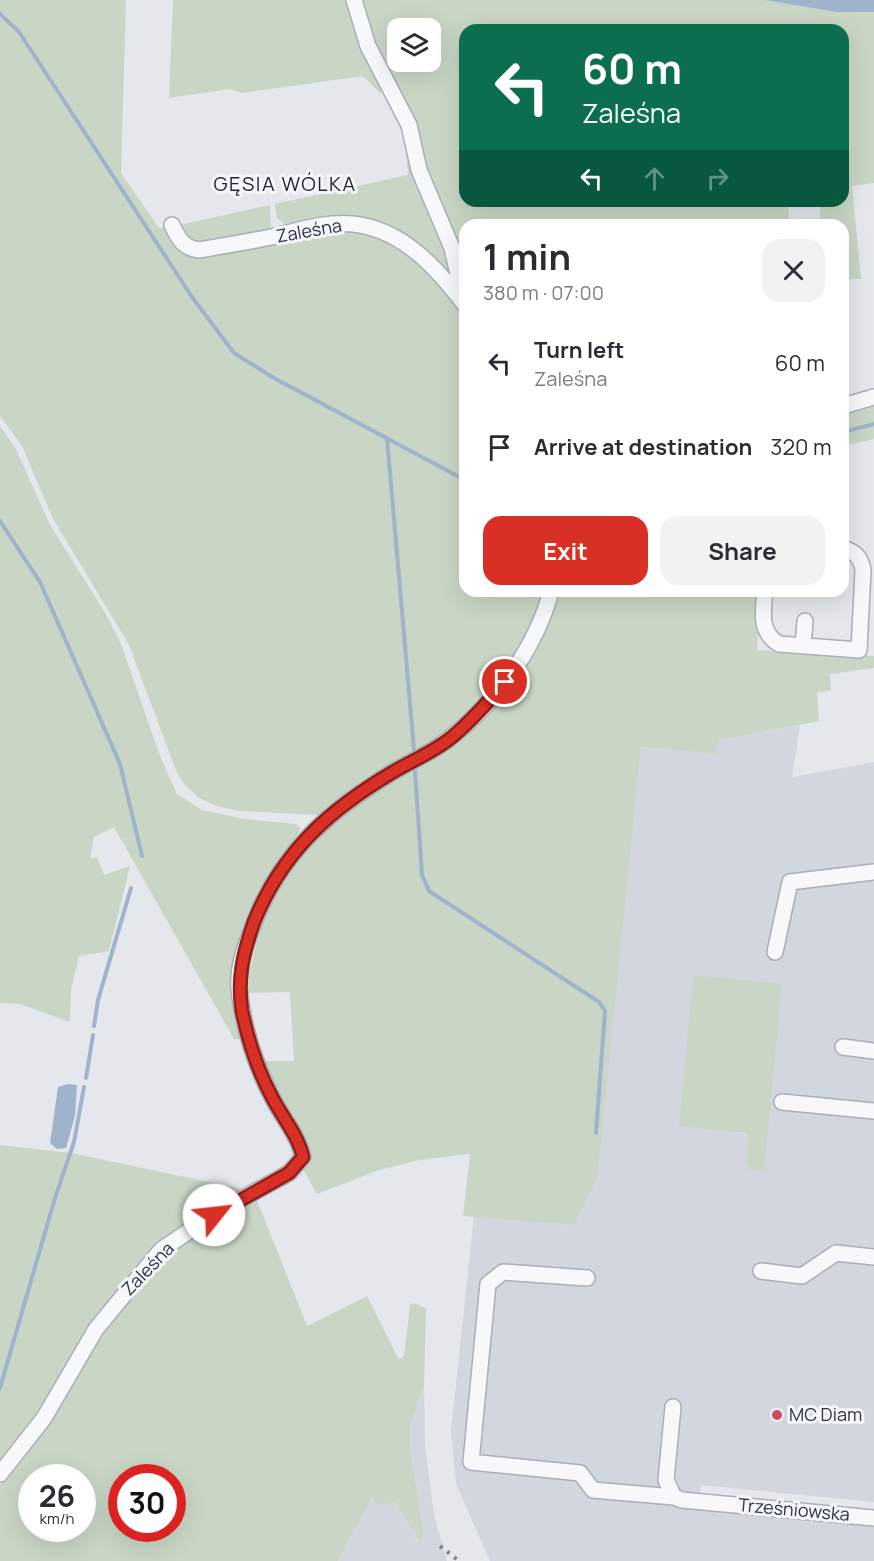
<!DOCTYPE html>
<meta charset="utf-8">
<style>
body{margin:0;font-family:Manrope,sans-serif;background:#f2f2f3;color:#2b2b33;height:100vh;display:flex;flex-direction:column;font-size:22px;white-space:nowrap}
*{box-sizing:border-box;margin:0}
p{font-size:20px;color:#7c7c81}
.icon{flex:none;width:33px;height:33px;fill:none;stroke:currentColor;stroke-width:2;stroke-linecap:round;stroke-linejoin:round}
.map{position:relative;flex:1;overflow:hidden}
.sheet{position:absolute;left:459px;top:219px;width:390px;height:378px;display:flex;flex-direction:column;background:#fff;border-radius:18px;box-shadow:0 6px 24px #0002}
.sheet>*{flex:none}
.top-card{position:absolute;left:459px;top:24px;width:390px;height:183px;border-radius:18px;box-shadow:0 6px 24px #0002;background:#0b6e4f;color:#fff;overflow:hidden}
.tools{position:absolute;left:387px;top:18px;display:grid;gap:12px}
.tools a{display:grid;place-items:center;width:54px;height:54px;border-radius:12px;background:#fff;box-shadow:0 6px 24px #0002;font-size:30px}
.speed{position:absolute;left:18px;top:1464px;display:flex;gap:12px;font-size:30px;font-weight:700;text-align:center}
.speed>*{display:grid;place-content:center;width:78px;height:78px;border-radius:50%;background:#fff;box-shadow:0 6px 24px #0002;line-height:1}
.speed small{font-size:15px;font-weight:400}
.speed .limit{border:9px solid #d22;background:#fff;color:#111}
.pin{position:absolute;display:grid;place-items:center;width:51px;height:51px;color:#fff;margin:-26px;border:3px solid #fff;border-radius:50%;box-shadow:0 2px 6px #0007}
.me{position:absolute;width:66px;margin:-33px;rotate:61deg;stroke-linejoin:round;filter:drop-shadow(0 0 4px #0008)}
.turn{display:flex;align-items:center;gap:21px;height:126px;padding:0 24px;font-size:27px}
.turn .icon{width:78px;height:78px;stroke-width:2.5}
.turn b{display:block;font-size:42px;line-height:51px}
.lanes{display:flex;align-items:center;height:57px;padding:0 24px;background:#0003;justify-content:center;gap:30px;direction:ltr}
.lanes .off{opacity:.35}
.round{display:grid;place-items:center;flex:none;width:63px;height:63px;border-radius:18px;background:#f2f2f3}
.overview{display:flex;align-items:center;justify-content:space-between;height:102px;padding:0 24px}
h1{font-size:36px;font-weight:700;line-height:45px}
.action{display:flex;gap:12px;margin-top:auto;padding:12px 24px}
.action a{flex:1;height:69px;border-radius:18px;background:#d93025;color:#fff;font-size:24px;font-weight:700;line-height:69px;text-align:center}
.action a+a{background:#f2f2f3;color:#2b2b33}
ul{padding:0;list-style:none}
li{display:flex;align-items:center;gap:18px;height:84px;padding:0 24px}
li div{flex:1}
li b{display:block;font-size:22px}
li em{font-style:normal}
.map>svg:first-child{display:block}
.built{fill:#d2d6de;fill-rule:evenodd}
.green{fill:#c9d6c5;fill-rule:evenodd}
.water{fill:#9fb4cc}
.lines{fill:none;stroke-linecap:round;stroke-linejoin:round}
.stream{stroke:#9fb4cc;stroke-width:4}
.minor-casing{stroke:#a9aeb7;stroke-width:18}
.minor{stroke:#f7f8fa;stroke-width:15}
.rail{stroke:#7d8696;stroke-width:4;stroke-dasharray:3 6;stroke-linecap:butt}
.route-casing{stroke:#8d1f18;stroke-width:15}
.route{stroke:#d93025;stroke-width:10}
.poi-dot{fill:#d1495b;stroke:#f4f6f9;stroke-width:2}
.labels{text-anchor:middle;stroke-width:6;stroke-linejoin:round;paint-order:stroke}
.street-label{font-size:18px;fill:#2b3445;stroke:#f4f6f9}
.poi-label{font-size:18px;fill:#2b3445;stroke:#f4f6f9;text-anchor:start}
.neighbourhood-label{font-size:20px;letter-spacing:1.5px;fill:#1d2536;stroke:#f4f6f9}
</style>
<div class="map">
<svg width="874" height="1561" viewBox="0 0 874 1561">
<rect width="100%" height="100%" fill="#e4e7ec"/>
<!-- built -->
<path class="built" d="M800,725L792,777L874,762V1502L701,1485L697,1510L874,1526V1561H490L456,1484L451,1431L474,1216L573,1225L624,904L641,747L716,754L718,740ZM782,984L746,1163L748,1135L735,1132Z
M424,1384L425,1445L430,1485L434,1515L447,1561H338L373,1493L394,1502L418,1541L424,1535L410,1448V1427Z"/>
<!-- green -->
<path class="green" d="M0,0H126L121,173L159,228L167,227L182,246L318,230L359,229L404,248L465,310V591H547L527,637L489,693L423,751L384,769L318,815L240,811L217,806L199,798L185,785L177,773L129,645L52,517L22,446L0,416Z
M173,0H348L384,90L380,93L363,76L241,93L229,89L169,98Z
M360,0H764L837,12H874V183L852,186L861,279H843V225H820V201H843V30H465V201H788L789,225H465V285L424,169L414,124L386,62L374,43V37ZM398,28H430V62H398Z
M404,126L459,289L391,231L290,229L277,218L275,204L408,175Z
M270,205L271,231L200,246L188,243L175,226Z
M874,403V439L843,446V412Z
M0,426L15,447L50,525L106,614L121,644L160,756L177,794L202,810L244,819L296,824L301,828L244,937V1035L241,1039H234L114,827L94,837L90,859L97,857L104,875L130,866L109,951L79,956L71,990L70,1022L20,1004L0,1003Z
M560,591H760L757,650L874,656V668L830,674L831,690L817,693L819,721L719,740L716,754L641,747L597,1179L574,1225L463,1216L470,1154L419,1160L376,1171L317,1194L303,1169L312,1155L309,1147L263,1061H294L290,992L245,993C255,933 279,868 326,827C349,807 377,792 402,775C448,761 499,706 526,667C541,646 553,615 560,591Z
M693,975L782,984L764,1172L749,1169L746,1163L748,1135L744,1133L679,1126Z
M0,1145L71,1153L242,1189L156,1248L47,1403L0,1463Z
M256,1198L307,1326L367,1296L399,1360L404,1356L410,1305L415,1303L426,1309L424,1384L410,1427V1448L424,1535L419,1541L394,1502L379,1505L374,1501L373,1494L338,1561H0V1485L42,1430L117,1312L170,1251ZM32,1478H82V1528H32ZM122,1478H172V1528H122Z"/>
<!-- water -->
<path class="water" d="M764,0H874V12H837Z
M68,1084L77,1085L75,1116L66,1148L57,1149L50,1143L58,1087Z"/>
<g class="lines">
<!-- stream -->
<path class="stream" d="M0,14L19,32L192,297L234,353L274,378L465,480
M843,432L874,424
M387,438L414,750
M0,521L40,582L120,764L142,856
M415,771L422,875L429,891L599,1002L605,1011L596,1133
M94,1026L98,1000L131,888
M86,1078L93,1035
M0,1388L55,1198L74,1142L84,1087"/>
<!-- minor casing -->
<g class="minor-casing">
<path id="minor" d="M354,0L368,46L409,125L419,170L452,248L464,300
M172,225C178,238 183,248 199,250C223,246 247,242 271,237C297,231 326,221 353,224C402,229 437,268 465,305
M843,406L874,397
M765,591C763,612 759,632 779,644L859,650L863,570C861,557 855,552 843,548
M803,646L805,621
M775,952L790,882L874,872
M843,1047L874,1051
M782,1102L874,1111
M761,1271L802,1276L836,1253L874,1257
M587,1278L503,1272L488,1284L471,1462L580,1473L593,1490L674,1497
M673,1407L666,1480L674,1497L682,1500L874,1518
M0,1474L44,1418L96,1329L161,1250L214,1214L289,1173L303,1157C298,1135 282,1117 272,1097C255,1064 243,1026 239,989C237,967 246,944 254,923C282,851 327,813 391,773C411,761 432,753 450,738C496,702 536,648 551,591"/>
</g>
<!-- minor -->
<use href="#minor" class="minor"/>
<!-- rail -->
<path class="rail" d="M440,1546L459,1561"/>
</g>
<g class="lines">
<!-- route casing -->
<g class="route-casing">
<path id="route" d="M214,1215L289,1173L303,1157C298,1135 282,1117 272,1097C258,1071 248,1040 242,1011C237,979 243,953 254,922C282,852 329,810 393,772C413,760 434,752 452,737C471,721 489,701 505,682"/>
</g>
<!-- route -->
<use href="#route" class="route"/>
</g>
<!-- markers -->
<circle class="poi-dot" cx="777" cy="1415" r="6"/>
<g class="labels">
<!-- street labels -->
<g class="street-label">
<text transform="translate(309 231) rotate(-10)" y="6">Zaleśna</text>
<text transform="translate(148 1269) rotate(-46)" y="6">Zaleśna</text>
<text transform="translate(794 1510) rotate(5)" y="6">Trześniowska</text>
</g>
<!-- poi labels -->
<g class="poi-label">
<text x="789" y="1421">MC Diam</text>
</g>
<!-- neighbourhood labels -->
<g class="neighbourhood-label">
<text x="285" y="191">GĘSIA WÓLKA</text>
</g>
</g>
</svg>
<div class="tools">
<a><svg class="icon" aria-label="layers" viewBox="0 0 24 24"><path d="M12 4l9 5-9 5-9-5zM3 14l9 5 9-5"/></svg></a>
</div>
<div class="speed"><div>26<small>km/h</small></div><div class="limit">30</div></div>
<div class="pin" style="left:505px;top:682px;background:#d93025"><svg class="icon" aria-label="arrive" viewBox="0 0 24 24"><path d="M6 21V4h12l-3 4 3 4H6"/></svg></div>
<svg class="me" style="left:214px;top:1215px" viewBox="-20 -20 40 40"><circle r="19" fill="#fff"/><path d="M0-13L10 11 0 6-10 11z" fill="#d93025"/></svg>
<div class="top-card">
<div class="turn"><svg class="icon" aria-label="left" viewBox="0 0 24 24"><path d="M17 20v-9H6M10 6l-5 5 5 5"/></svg><div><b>60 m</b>Zaleśna</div></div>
<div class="lanes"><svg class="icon" aria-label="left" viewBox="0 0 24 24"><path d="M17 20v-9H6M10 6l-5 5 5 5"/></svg><svg class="icon off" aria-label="ahead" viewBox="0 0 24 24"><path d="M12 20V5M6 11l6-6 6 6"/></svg><svg class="icon off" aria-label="right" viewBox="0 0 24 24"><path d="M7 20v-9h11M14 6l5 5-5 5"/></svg></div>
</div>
<section class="sheet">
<div class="overview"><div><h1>1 min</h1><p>380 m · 07:00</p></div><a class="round"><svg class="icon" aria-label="close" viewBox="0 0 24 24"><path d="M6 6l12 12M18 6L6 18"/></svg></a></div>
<ul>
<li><svg class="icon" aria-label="left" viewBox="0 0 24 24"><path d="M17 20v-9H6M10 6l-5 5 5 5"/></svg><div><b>Turn left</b><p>Zaleśna</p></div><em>60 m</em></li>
<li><svg class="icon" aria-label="arrive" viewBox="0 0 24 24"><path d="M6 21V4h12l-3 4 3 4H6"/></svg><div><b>Arrive at destination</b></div><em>320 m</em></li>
</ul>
<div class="action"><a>Exit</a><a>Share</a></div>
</section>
</div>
